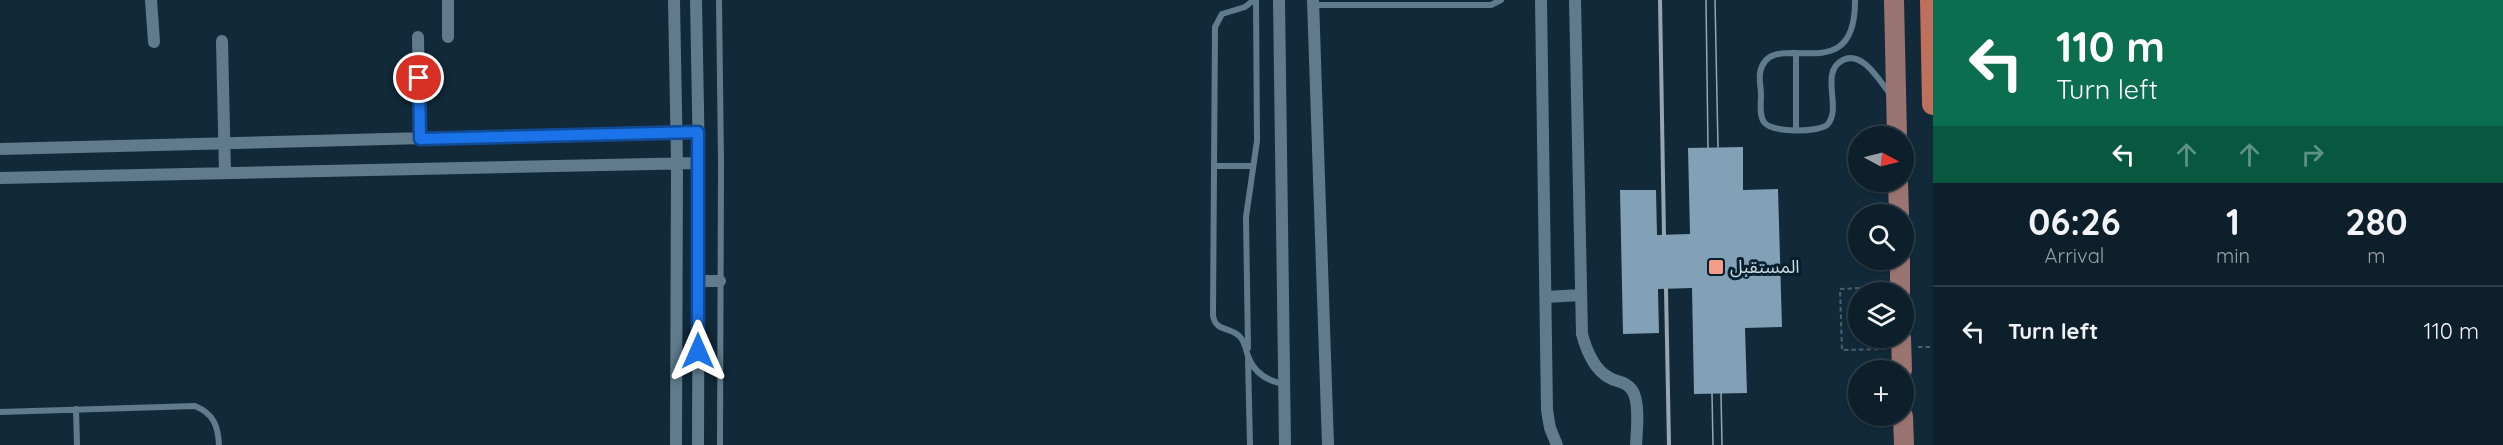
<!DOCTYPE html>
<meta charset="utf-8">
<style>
body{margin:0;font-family:Quicksand,"Noto Sans Arabic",sans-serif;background:#162732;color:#f1f3f6;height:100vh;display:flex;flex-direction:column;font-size:22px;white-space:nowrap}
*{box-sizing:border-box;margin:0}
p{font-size:20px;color:#9aa2a8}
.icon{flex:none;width:33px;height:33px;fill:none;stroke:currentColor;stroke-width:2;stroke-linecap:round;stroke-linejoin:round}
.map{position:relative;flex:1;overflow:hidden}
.side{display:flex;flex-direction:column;background:#0d1f2a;width:570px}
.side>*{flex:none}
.guide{background:#0b6e4f;color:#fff;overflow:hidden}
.needle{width:39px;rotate:97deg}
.tools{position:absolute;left:1848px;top:126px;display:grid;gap:12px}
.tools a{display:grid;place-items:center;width:66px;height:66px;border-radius:50%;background:#0d1f2a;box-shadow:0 2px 4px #0004,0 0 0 2px #2d3d47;font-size:30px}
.pin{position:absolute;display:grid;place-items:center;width:51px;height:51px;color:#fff;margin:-26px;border:3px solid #fff;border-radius:50%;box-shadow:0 2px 6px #0007}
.me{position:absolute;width:66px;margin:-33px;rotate:0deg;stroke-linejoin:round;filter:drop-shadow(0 0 4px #0008)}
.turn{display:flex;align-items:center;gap:21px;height:126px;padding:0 24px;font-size:27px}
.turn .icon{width:78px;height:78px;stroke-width:2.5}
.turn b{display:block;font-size:42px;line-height:51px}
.lanes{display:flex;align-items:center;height:57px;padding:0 24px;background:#0003;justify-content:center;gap:30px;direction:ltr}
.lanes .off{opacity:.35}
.eta{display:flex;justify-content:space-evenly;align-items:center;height:102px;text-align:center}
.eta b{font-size:36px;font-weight:700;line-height:42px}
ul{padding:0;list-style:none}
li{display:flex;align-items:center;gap:18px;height:90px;padding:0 24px;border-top:2px solid #2d3d47}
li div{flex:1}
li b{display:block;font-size:22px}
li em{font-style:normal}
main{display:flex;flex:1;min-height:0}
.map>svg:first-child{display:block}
.building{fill:#82a1b6}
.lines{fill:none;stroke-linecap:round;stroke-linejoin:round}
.path{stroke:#4b606e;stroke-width:2;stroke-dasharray:4.5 3;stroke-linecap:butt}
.lane{stroke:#607b8c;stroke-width:6}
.street{stroke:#607b8c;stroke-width:12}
.primary{stroke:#9a7470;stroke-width:20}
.highway{stroke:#c06f5d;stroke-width:22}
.tram{stroke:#96a7b2;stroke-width:1.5}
.rail{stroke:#96a7b2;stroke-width:4}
.route-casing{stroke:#114b97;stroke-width:15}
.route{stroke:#1a73e8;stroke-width:10}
.poi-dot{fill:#f49d8b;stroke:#07202e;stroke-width:2}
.labels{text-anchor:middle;stroke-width:6;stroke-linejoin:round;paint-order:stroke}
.poi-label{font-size:18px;fill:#cad8e2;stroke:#07202e;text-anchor:start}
</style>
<main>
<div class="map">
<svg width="1933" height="445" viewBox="0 0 1933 445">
<rect width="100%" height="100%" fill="#112938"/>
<!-- building -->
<path class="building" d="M1743,147V190L1778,189L1782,327L1745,328L1747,393L1694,394L1692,288L1658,289L1659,333L1623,334L1620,190H1656L1657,235L1690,234L1688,148Z"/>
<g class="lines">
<!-- path -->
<path class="path" d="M1882,287L1840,289L1842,350L1885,349
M1918,347H1933"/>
<!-- lane -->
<path class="lane" d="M719,0L721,163L720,445
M1254,0L1245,7L1222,14L1215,27L1213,315C1215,333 1232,326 1241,338C1245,343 1246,350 1248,356C1254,373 1267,381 1284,384
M1855,0C1856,95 1769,23 1760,73C1759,80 1761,88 1761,95C1761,103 1759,116 1764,122C1771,133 1820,133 1828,124C1842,107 1819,72 1843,60C1863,50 1880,82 1891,95
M1314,5H1491L1501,0
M1796,129V53
M1214,166H1253
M1248,348L1246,217L1257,141L1256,0
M1248,359L1250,445
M76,409L77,445
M0,412L195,406C214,414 218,426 219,445"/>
<!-- street -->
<path class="street" d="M151,0L154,42
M448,0V37
M674,0L677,163L676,445
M696,0L699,163L698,445
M1279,0L1285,445
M1313,0L1328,445
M1541,0L1547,410L1550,428L1557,445
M1575,0L1582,334C1586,349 1593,368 1608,377C1617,383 1625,380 1632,390C1640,401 1637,431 1636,445
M418,37L420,139
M222,41L225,173
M0,149L698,131
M0,178L699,163
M699,281H720
M1546,297L1581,295"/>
<!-- primary -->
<path class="primary" d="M1894,0L1897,136
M1898,182L1899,214
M1900,260V292
M1901,338L1902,370
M1903,416L1904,445"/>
<!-- highway -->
<path class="highway" d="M1931,0L1933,104"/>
<!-- tram -->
<path class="tram" d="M1706,0L1708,148
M1715,0L1718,147
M1712,393L1713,445
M1721,393L1722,445"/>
<!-- rail -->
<path class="rail" d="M1660,0L1664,235
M1666,289L1669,445"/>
</g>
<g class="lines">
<!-- route casing -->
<g class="route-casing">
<path id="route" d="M419,78L420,139L698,132V351"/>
</g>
<!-- route -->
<use href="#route" class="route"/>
</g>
<!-- markers -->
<rect class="poi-dot" x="1708" y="259" width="16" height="16" rx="3"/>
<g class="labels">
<!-- poi labels -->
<g class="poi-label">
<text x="1730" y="273">المستقبل</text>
</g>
</g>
</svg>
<div class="tools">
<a><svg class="needle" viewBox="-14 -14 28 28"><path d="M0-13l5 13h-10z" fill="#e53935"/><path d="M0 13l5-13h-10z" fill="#9aa2a8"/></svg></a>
<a><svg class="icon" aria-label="search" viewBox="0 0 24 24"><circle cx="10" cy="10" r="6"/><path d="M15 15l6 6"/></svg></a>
<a><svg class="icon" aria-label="layers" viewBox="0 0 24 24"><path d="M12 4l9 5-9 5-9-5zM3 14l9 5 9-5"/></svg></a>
<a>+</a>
</div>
<div class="pin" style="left:419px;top:78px;background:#d93025"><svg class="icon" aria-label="arrive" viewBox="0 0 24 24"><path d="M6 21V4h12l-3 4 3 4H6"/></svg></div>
<svg class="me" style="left:698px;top:351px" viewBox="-20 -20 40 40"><path d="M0-17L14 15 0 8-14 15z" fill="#1a73e8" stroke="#fff" stroke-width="4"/></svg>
</div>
<section class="side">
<div class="guide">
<div class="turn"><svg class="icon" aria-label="left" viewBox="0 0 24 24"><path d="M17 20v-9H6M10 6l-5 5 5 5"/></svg><div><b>110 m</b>Turn left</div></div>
<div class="lanes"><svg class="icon" aria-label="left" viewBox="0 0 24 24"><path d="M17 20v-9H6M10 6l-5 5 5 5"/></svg><svg class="icon off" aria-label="ahead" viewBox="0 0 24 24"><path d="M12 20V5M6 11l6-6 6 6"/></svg><svg class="icon off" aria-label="ahead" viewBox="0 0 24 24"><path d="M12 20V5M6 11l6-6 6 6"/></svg><svg class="icon off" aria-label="right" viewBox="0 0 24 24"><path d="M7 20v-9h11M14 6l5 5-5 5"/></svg></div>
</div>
<div class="eta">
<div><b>06:26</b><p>Arrival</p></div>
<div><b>1</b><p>min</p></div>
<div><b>280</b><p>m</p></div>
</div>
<ul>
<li><svg class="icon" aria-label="left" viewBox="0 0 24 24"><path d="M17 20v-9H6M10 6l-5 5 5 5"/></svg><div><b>Turn left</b></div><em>110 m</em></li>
</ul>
</section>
</main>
